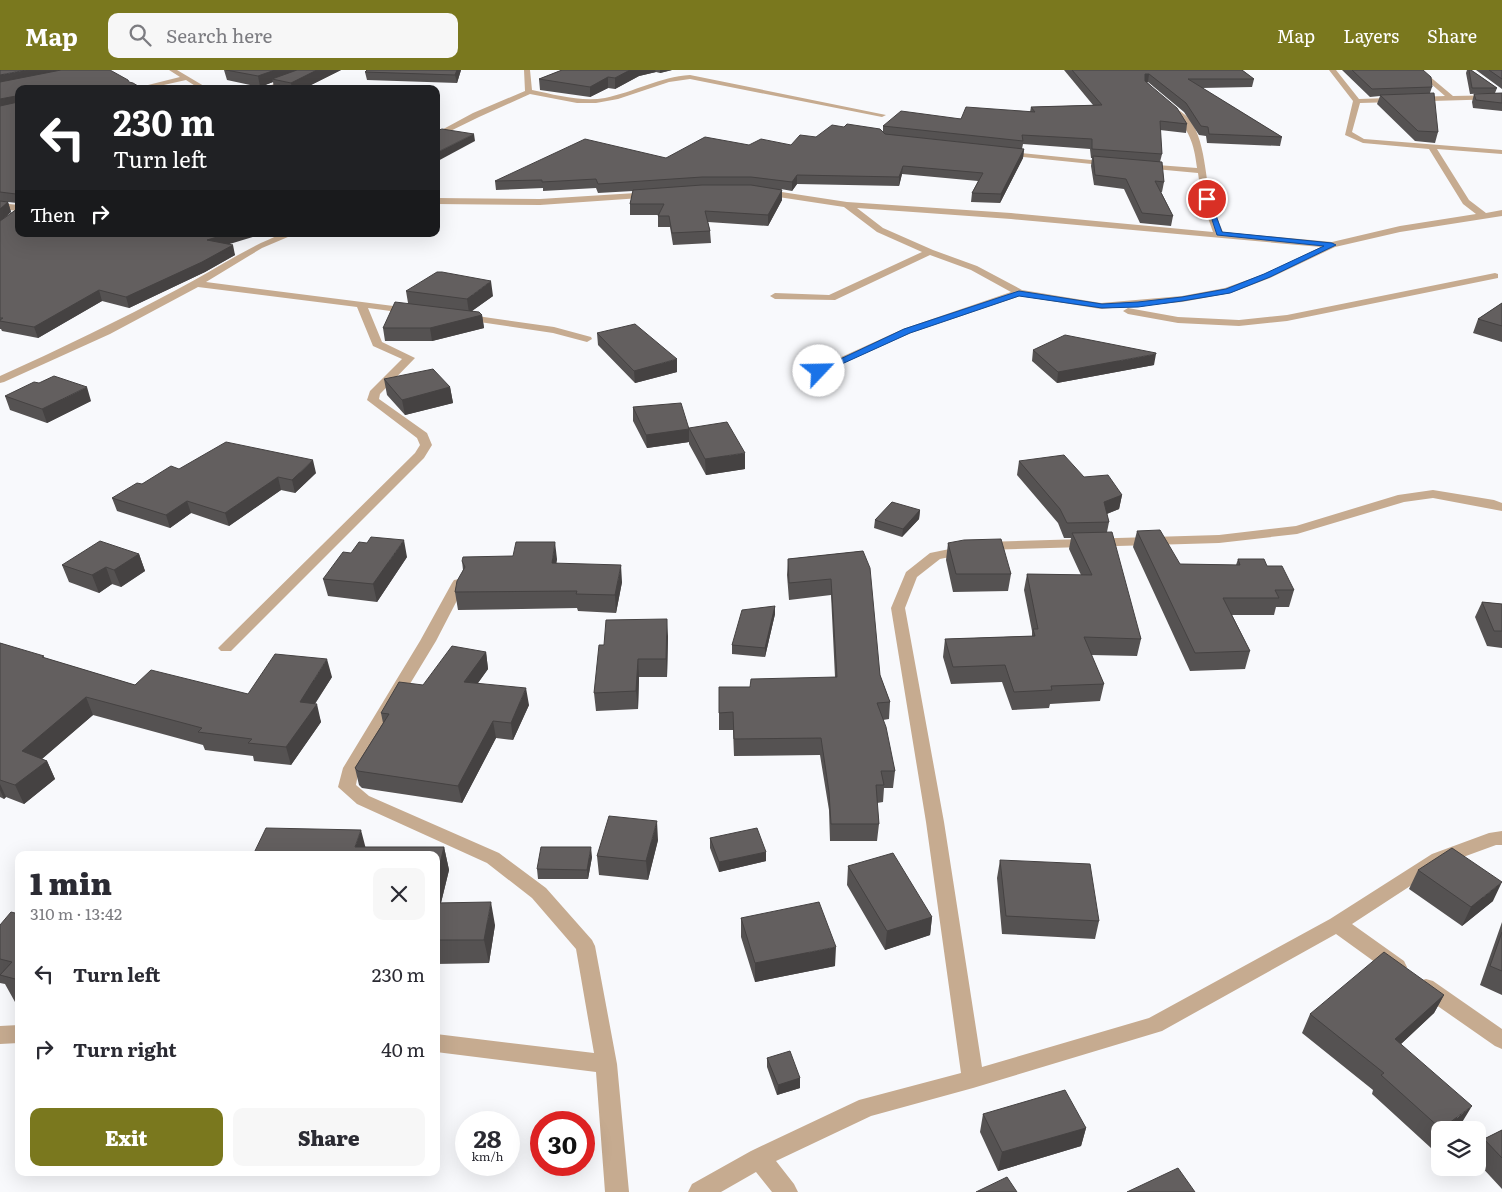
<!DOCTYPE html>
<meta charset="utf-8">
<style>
body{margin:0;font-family:Literata,serif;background:#f7f7f7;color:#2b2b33;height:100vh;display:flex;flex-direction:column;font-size:19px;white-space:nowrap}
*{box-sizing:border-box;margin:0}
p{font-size:16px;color:#7c7c81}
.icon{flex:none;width:28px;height:28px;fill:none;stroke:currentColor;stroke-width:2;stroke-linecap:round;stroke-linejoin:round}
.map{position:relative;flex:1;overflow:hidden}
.sheet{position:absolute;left:15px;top:781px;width:425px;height:325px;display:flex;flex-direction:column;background:#fff;border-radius:10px;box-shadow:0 5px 20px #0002}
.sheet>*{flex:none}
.hud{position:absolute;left:15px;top:15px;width:425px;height:152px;border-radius:10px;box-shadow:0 5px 20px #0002;background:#202124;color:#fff;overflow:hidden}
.controls{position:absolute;left:1431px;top:1051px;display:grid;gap:10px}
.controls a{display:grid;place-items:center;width:55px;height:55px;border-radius:10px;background:#fff;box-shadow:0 5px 20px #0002;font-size:25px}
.speed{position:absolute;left:455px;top:1041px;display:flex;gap:10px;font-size:25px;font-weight:700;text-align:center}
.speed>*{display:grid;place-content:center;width:65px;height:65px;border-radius:50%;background:#fff;box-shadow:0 5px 20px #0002;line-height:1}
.speed small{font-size:12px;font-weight:400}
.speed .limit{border:8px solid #d22;background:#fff;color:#111}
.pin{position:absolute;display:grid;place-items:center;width:42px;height:42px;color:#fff;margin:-21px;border:2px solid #fff;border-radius:50%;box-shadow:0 1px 5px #0007}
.me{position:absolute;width:55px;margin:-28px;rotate:66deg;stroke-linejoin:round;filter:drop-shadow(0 0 4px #0008)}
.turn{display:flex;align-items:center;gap:18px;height:105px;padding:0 15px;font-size:22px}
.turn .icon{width:65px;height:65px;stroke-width:2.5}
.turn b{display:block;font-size:35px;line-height:42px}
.then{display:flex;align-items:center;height:48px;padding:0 15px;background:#0003;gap:10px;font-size:19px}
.round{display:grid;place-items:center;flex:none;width:52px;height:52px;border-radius:10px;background:#f7f7f7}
.summary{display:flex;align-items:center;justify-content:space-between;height:85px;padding:0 15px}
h1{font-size:30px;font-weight:800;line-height:38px}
.primary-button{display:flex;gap:10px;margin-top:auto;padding:10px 15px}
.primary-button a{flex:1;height:58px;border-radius:10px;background:#7a781e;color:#fff;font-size:20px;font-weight:800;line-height:58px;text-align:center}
.primary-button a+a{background:#f7f7f7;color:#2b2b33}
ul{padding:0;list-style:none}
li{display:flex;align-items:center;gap:15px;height:75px;padding:0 15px}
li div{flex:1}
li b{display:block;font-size:19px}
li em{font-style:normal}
header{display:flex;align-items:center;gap:30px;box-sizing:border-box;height:70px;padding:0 25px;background:#7a781e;color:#fff}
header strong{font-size:24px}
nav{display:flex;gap:28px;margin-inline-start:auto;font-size:18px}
.search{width:350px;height:45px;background:#f7f7f7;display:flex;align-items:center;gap:12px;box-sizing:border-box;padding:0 18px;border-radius:10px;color:#7c7c81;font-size:19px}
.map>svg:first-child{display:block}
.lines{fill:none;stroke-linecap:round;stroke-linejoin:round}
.minor{fill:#c6ab90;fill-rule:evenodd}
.wall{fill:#555252;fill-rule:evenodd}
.shaded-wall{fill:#454242}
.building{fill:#635f5f;stroke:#454242}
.route{fill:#1a73e8;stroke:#114b97}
</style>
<header>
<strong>Map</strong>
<div class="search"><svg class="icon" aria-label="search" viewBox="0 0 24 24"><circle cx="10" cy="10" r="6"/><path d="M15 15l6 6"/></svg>Search here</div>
<nav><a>Map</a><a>Layers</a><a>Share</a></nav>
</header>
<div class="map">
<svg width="1502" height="1122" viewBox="0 0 1502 1122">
<rect width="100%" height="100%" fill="#f8f9fc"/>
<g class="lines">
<!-- minor -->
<path class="minor" d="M169,0H177L209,19H200L186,10L146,19H132L180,7Z
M313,0H323L271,19H260Z
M524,0H530L532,20C556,25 581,32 605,28C634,22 660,7 690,5L886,45L882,47L690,9L669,12L618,29L596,33H577L530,24L479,47L436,68V63L473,43L525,21Z
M1329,0H1336L1359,29L1445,26L1415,0H1422L1453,26L1502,25V29L1360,33L1352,62L1364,69L1502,80V84L1437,79L1469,130L1486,143L1502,140V146L1400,162L1335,177L1270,208L1231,223L1182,232L1101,239L1020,226L911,263L819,304L815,303L813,301L815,299L903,259L1011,222L971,200L930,185L835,230L775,229L770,226L775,223L829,225L922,182L877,162L844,137L759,124L758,122L762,119L847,132L1011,143L1213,162L1202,131L1198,103L1144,98L1140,96L1144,94L1197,98C1194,72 1189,61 1172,41L1176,39C1205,51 1204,101 1210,126C1213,138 1218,150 1223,162L1332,172L1400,156L1476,144L1463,134L1429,79L1363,73L1345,65L1353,31ZM857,138L1011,149L1321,177L1264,204L1225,218L1182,226L1101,233L1022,220L977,196L933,180L883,158Z
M1002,81L1111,92L1115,94L1111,96L1005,85H1002Z
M652,122L655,123V127L540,135L436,134V128L540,129Z
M0,133L19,135V141L0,139Z
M282,164H295L262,178L206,212L417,239L418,241L413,244L368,238L382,272L415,288L380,324L379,329L427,363L432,375L424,388L231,581H221L218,578L221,575L415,383L420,375L417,368L367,330L370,321L402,289L373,276L357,237L198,217L110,264L4,312L0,313V306C60,279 120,250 178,219C213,201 245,178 282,164Z
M1495,203L1498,204V208L1287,251L1239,256L1178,253L1128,244L1123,241L1128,238L1178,247L1239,250L1287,245Z
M463,244L554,257L591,267L592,269L587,272L553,263L459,249L458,247Z
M1433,420L1494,430L1502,433V441L1433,428L1404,432L1297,464L1219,473L984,480L940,489L917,507L905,538L944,752L982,997L1149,948L1330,849L1432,784L1489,763L1502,761V775H1496L1444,794L1352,854L1404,891L1407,897L1404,903L1397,905L1390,903L1336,864L1162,961L973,1018L871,1046L776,1091L794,1114L798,1122H772L756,1102L721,1122H688L692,1114L751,1081L859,1030L961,1003L926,752L891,538L906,502L930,483L984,472L1219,465L1296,456L1398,425Z
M459,509L464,510L466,513L436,571L359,698L356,715L369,726L499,783L546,818L592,870L595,876L617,994L629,1122H605L596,1002L436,982V964L594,983L576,879L532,828L487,793L357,734L338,717L343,698L420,571L452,513L454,510Z
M1426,909L1433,911L1502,959V979L1495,976L1419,923L1416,917L1419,911Z
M19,955V973L0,974V956Z"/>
</g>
<!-- wall -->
<path class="wall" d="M0,0L19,19L229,174L235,185L205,202L129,238L102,231L38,268L2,261L1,259H0ZM8,132L17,133V139L1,150L11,142Z
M224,0H341L303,19H274L273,12L260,17L227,10Z
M367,0H465H461L457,13L367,10L365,2Z
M562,0H672L660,3L656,2L639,6L615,19L608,18L590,27L540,20L539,9Z
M1064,0H1242L1254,9L1252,17L1202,18L1282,67L1280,76L1207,73L1206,66L1199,65L1184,42L1148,12H1147L1187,54L1186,63L1160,60L1162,84L1160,92L1164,112L1162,122H1161L1173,146L1171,156L1140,153L1124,119L1094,115L1091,96L1092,88H1091L1090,79L1023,74L1022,79H1024L1023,88L1000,133L971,132L972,123L978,111L902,104L899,116L797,114L792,121L781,119L782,120V130L768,156L708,152L710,161L711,173L673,175L670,157H658V145H630V134L633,121L598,123L596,118L543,121V118L496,120L495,111L666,88L749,75H791L816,67L883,62V56L1030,42L1031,37L1093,35Z
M1342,0H1423L1432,17L1430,23L1438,62L1435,73L1415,71L1377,34L1380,26L1370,27Z
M1467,0H1471L1497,18L1495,23H1502V41L1473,38L1472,32L1474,24L1491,23L1470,24L1466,3Z
M1476,0H1502V19Z
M406,221L493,226L472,241L482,245L484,258L432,271H385L383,258L408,233Z
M1502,233V272L1473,263L1478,249Z
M597,263L677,302L635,313L598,275Z
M1033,280L1154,295L1057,313L1032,291Z
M384,309L450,317L453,333L405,345L387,325Z
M5,326L91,331L47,353L10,340Z
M633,337L689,358L745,399L706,405L689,374V372L647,378L633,351Z
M1019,391L1084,407L1122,425L1119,439L1107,444L1109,452L1107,462L1141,569L1137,586L1091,585L1104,614L1100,631L1050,634L1049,638L1012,640L1002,612L951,614L943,587L945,569L1032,566V561L1024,520L1027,504L1081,505L1069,479L1071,468H1064L1058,453L1017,405Z
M179,399L316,403L295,423L281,420L229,456L191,443L170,458L117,441L112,428L142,414Z
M920,440L919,449L902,467L874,458L875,450Z
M1137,461L1180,494L1236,495L1238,489L1267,496L1294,520L1289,537H1276L1274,545H1232L1250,581L1245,599L1190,601L1133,477Z
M948,473L1011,504L1008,521L953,522L946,490Z
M863,481L880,605L890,632L889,649L883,650L895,701L893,718H884L883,732L877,733L879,754L877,771H830L829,740L820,685L734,686L733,660H719V617H750L835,607L831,525L789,530L787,505L788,489Z
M139,484L145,501L121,517L112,514L99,523L69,512L62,495Z
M407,487L377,532L328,526L323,509Z
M557,489L556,493L622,512L616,543L578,541L577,538L458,540L455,522L463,500L462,491Z
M1482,532L1502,534V578L1487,576L1475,547Z
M775,536V544L765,587L732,584V575Z
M668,566L667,607H639L638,639L596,641L594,623L604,575Z
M0,573L45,588L135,615L248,624L332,607L315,634L321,652L291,695L254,691L253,686L205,680L203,675L93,645L42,689L47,691L55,709L24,734L6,727L4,729L0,727Z
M486,582L488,599L478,613L529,635L513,670L496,668L462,733L362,718L359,715L355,698L383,653L381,643L423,615Z
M710,768L766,782V791L719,802L710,778Z
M658,770L648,810L599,805L597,786Z
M365,777H444L449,800L441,833L495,855L489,893L436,894V785Z
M592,787L588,809H538L537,799Z
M1000,790L1099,851L1095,869L1002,864L997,808Z
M848,796L932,847L930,865L885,880L847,815Z
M1418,800L1493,831L1462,856L1409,819Z
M19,844V933L15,932L5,914L0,913V855Z
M741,848L835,896L755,912L741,867Z
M1502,852V925L1480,915Z
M1444,925L1434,943L1401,974L1461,1054L1454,1060H1440V1071L1431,1078L1372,1024L1373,1020L1302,963L1310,944Z
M767,988L800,1008V1018L777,1025L767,997Z
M983,1044L1086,1058L1081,1076L998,1101L980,1062Z
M1502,1060V1119L1478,1093V1080L1484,1069Z"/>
<!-- shaded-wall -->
<path class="shaded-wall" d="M26,0H69L0,14V5Z
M275,0H307L272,9L273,12L260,17L258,6Z
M317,0H341L303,19H292L291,13Z
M457,0H461L457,13L455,5Z
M630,0H655L656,2L639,6L615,19V8Z
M660,0H672L660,3Z
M1145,4H1149L1148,12L1144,13Z
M608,7V18L590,27V17Z
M16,26L19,34L0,38V29Z
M474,64L475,71L436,92V83Z
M1024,79L1023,88L1000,133L1001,124Z
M903,96L902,104L899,116V107Z
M797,105V114L792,121V112Z
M782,120V130L768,156V145Z
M8,132L11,142L0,152V139Z
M227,164H263L210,180L207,170Z
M233,175L235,185L205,202L129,238L126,227Z
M491,211L493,226L469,243L467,229Z
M99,220L102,231L38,268L34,257Z
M482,245L484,258L432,271L430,258Z
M1156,284L1154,295L1057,313L1058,302Z
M677,289V302L635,313L634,301Z
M87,317L91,331L47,353L42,339Z
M450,317L453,333L405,345L402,330Z
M689,359V372L647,378L646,365Z
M745,383V399L706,405L705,389Z
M313,390L316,403L295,423L292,410Z
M278,407L281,420L229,456L225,443Z
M1122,425L1119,439L1101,446L1104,432Z
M187,431L191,443L170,458L166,445Z
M920,440L919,449L902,467L903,459Z
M404,470L407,487L377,532L373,514Z
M555,472L557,489L554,510L552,493Z
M139,484L145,501L121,517L114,500Z
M621,495L622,512L616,543L615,525Z
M106,497L112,514L99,523L92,505Z
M775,536V544L765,587V578Z
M667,549L668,566L667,607L666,589Z
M486,582L488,599L467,628L464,612Z
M327,589L332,607L304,650L300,632Z
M638,589L639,607L638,639L636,621Z
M526,618L529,635L513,670L511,653Z
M86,627L93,645L30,699L22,681Z
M317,634L321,652L291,695L286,677Z
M493,651L496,668L462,733L458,716Z
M47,691L55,709L24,734L15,715Z
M0,714L6,727L4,729L0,720Z
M657,751L658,770L648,810L646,791Z
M361,760L367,783L355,777Z
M444,777L449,800L436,853V810Z
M591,777L592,787L588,809L587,800Z
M766,782V791L719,802V792Z
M1502,812L1493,831L1462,856L1471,837Z
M491,832L495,855L489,893L484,870Z
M932,847L930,865L885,880L887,861Z
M836,877L835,896L755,912V893Z
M1444,925L1434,943L1386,988L1395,969Z
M800,1008V1018L777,1025L778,1015Z
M1472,1036L1461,1054L1454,1060H1441Z
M1086,1058L1081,1076L998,1101L1002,1082Z
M1440,1062V1071L1431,1078Z"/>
<!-- building -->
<path class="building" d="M0,0H26L0,5Z
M61,0H110L128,10L129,12L133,13L143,19H19V164H227L207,170L233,175L202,192L126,227L99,220L34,257L0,251V250L3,248H0V151L17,139L18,125L16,124L0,122V36L18,32L16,26L0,29V12Z
M226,0H275L258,6Z
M297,0H317L291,13L272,9Z
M367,0H457L455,5L365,2Z
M562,0H630L615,8L608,7L590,17L539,9Z
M1072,0H1242L1254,9H1188L1282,67L1209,64L1208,57L1201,56L1186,33L1149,4H1145V11L1177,38L1187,54L1160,51L1162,84L1092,79V69L1022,65L1023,71L883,56L901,41L961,49L966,37L1035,42L1031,37L1102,35Z
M1352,0H1423L1431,7L1432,17L1372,19Z
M1469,0H1471L1497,18H1472Z
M1489,0H1502V9Z
M1434,23L1438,62L1418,61L1380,25Z
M1502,23V33L1476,30L1474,24Z
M847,54L880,59L885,64L1024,79L1001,124L972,123L983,103L903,96L899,107L797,105L792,112L751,107H702L598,114L596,109L542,112V110L495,111L585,69L666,88L705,67L749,75L761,69L791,75L800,65L816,67L832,55L844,57Z
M442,59L474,64L436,83V61Z
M1093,86L1162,92L1164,112L1155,111L1173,146L1142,143L1126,109L1095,105Z
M702,115H751L782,120L768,145L705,141L710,161L672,163L669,146H658L664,134H630L633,120Z
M0,131L8,132L0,139Z
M437,202H442L491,211L467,229L406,221Z
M395,232L479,242L482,245L430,258H383Z
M1502,233V256L1478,249Z
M635,254L677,289L634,301L597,263Z
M1065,265L1156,283V284L1058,302L1033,280Z
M433,299L450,317L402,330L384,309Z
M54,306L87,317L42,339L5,326L34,312L39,313Z
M681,333L689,359L646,365L633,337Z
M727,352L745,383L705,389L689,358Z
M226,372L313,390L292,410L278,407L225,443L187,431L166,445L112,428L137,413L142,414L171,396L179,399Z
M1064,385L1084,407L1108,405L1122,425L1104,432L1109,452L1067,453L1060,439L1019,391Z
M892,432L920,440L903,459L875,450Z
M1160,460L1180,494L1240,495L1238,489H1264L1267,496H1282L1294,520H1275L1279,528H1223L1250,581L1195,583L1137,461Z
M1112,462L1141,569L1084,567L1104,614L1051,616L1052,620L1014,622L1005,595L953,597L945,569L1035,566L1033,559H1038L1027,504L1092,505L1072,463Z
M371,467L404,470L373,514L323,509L343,482L351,483L359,472L367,473Z
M1001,469L1011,504H956L948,473L964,470Z
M100,471L139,484L114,500L106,497L92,505L62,495Z
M516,472H555L552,493L621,495L615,525L576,524L577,521L455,522L457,511L465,497L462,491L463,487L513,486Z
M863,481L870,498L880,605L890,632L877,633L886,657L895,701H881L884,715H876L879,754H831L829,722L821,668L734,669L733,642L719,643V617H750L751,609L837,607L831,509L789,513L788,489Z
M1482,532L1502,534V561H1494Z
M775,536L765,578L732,575L742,540Z
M667,549L666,589H638L636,621L594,623L599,575H604L606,550Z
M0,573L44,586L42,587L135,615L151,600L248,624L275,584L327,589L300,632L317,634L286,677L248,673L252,669L198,662L202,658L86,627L22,681L47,691L15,715L0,710Z
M452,576L486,582L464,612L526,618L511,653L493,651L458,716L358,701L355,698L389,644L381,643L399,612L423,615Z
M609,746L657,751L646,791L597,786Z
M266,758L361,760L355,777H444L436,810V785H253Z
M757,758L766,782L719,792L710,768Z
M541,777H591L587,800L537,799Z
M1452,778L1502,812L1471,837L1418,800Z
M893,783L932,847L887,861L848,796Z
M1000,790L1090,794L1099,851L1006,846Z
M491,832L484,870H436V833Z
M819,832L836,877L755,893L741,848Z
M11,842L19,844V910L0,905L12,892L0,889V855Z
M1502,862V901L1490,896Z
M1384,882L1444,925L1395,969L1472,1036L1441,1059L1381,1005L1384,1003L1310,944Z
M790,981L800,1008L778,1015L767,988Z
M1065,1020L1086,1058L1002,1082L983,1044Z
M1502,1060V1088L1484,1069Z
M1178,1098L1195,1122H1127Z
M1007,1107L1017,1122H976Z"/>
<!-- route -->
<path class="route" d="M1205,128L1210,129L1222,162L1332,173L1336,175L1270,207L1230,223L1182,231L1138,237L1102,238L1019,226L910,263L822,303L815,301L904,259L1019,221L1102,234L1138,232L1182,227L1226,219L1264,204L1324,176L1217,165Z"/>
</svg>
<div class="controls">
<a><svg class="icon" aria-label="layers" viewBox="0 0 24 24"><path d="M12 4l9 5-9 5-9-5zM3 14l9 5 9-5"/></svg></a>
</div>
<div class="speed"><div>28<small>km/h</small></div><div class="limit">30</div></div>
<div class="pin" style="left:1207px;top:129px;background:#d93025"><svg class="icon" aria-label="arrive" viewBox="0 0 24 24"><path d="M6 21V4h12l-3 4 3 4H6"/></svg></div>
<svg class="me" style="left:819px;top:301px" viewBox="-20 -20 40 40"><circle r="19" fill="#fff"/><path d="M0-13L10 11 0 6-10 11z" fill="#1a73e8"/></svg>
<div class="hud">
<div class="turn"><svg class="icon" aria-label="left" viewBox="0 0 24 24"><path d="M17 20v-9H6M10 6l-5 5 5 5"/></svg><div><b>230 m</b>Turn left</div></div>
<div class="then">Then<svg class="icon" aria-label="right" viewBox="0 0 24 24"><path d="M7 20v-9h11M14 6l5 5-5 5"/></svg></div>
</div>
<section class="sheet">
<div class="summary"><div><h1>1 min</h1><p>310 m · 13:42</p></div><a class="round"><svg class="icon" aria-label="close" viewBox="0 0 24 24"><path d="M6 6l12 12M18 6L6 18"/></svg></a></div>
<ul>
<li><svg class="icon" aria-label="left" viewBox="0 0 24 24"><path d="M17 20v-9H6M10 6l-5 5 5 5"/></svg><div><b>Turn left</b></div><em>230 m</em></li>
<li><svg class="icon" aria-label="right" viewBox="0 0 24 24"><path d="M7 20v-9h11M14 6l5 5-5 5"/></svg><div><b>Turn right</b></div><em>40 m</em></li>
</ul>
<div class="primary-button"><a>Exit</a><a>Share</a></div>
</section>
</div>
